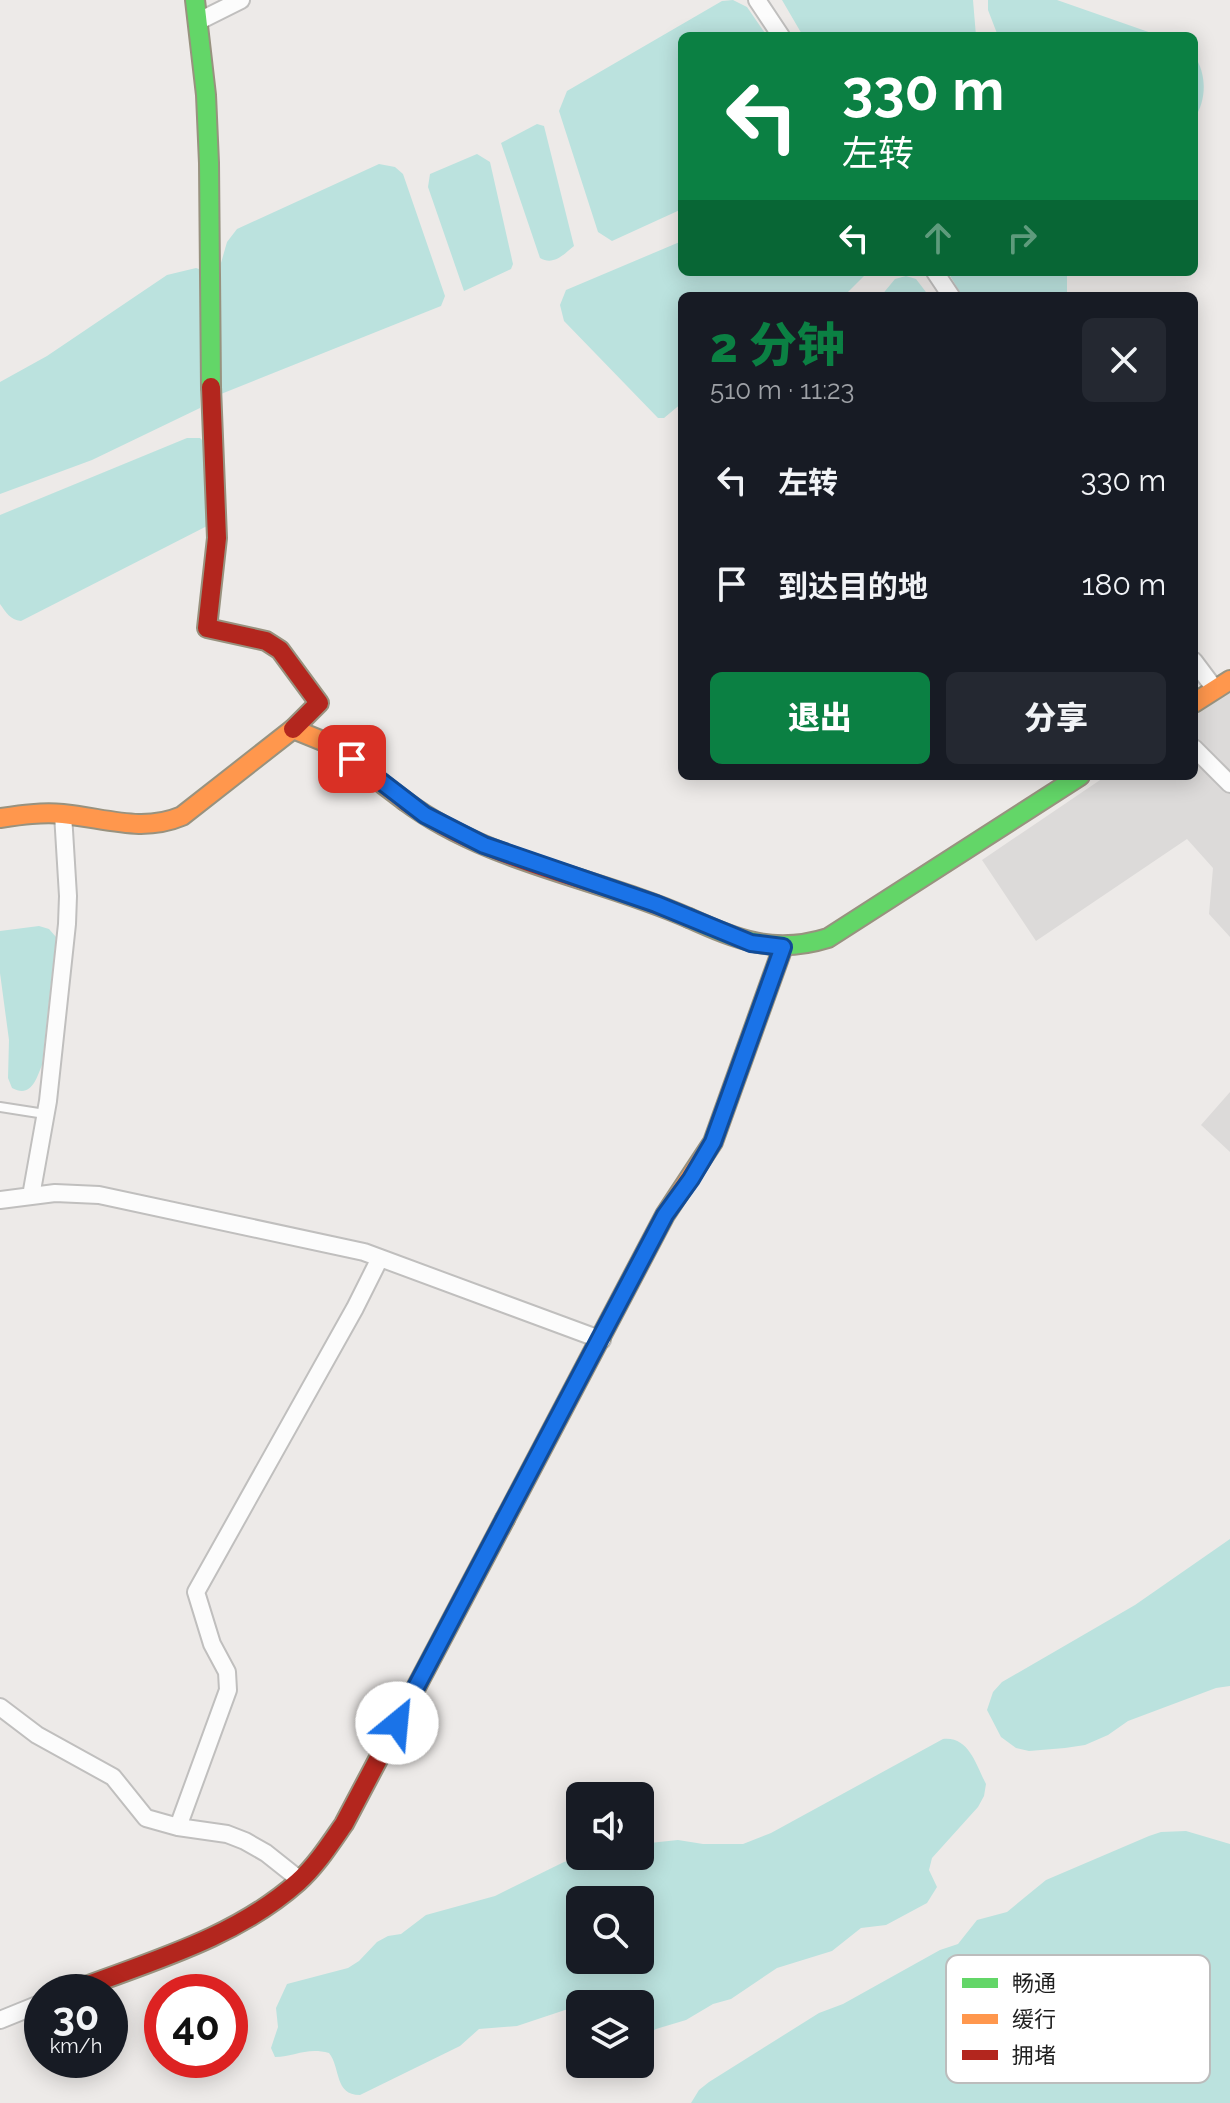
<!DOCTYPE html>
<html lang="zh">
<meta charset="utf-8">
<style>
body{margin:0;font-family:Raleway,"Noto Sans SC",sans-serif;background:#242831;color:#f1f3f6;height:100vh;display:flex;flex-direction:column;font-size:30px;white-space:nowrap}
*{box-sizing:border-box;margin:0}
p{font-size:26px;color:#9ea1a6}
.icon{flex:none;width:44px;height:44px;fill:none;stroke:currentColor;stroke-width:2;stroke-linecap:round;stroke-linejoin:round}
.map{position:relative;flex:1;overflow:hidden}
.panel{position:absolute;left:678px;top:292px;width:520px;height:488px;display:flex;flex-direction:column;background:#171b24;border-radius:12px;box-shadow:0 4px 20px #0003}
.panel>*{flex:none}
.hud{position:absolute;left:678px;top:32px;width:520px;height:244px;border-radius:12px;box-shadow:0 4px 20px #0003;background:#0b8043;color:#fff;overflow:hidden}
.tools{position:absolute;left:566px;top:1782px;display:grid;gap:16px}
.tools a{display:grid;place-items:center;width:88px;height:88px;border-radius:12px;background:#171b24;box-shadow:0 4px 20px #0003;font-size:40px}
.speed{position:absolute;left:24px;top:1974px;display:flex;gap:16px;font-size:40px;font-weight:700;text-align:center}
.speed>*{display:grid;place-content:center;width:104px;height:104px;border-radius:50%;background:#171b24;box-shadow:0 4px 20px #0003;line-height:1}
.speed small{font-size:20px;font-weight:400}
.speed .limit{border:12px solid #d22;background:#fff;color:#111}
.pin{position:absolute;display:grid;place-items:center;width:68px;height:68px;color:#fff;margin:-34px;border-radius:16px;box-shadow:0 4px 12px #0006}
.me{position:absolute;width:88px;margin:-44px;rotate:28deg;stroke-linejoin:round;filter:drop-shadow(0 0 6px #0008)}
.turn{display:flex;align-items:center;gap:28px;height:168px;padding:0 32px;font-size:36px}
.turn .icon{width:104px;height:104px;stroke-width:2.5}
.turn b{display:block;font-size:56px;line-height:68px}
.lanes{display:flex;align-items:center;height:76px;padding:0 32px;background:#0003;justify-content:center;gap:40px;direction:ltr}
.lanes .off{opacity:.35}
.round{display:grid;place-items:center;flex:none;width:84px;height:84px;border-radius:12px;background:#242831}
.summary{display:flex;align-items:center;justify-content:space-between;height:136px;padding:0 32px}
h1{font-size:48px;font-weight:800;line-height:60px;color:#0b8043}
.primary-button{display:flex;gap:16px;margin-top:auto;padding:16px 32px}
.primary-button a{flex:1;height:92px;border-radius:12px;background:#0b8043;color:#fff;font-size:32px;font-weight:800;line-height:92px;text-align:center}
.primary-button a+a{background:#242831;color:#f1f3f6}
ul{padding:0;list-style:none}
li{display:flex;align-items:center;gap:24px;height:104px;padding:0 32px}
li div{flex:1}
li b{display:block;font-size:30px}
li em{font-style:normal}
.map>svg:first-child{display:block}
.residential{fill:#dcdad9}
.water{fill:#bbe2de;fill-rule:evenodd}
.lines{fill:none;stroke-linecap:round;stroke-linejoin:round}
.lane-casing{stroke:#c0bfbe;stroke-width:12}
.street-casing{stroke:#c0bfbe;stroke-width:20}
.fast-casing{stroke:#98927f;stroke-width:22}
.slow-casing{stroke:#98927f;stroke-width:22}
.jam-casing{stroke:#98927f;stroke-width:22}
.lane{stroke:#fcfcfc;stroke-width:8}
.street{stroke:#fcfcfc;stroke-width:16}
.fast{stroke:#63d668;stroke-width:18}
.slow{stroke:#ff974d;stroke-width:18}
.jam{stroke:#b3261e;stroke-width:18}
.route-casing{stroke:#114b97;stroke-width:20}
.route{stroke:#1a73e8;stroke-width:14}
.key{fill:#fff;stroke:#bcbcbc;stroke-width:2}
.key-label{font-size:22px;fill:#1f1f1f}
</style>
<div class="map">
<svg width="1230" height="2103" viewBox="0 0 1230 2103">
<rect width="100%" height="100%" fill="#edeae8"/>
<!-- residential -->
<path class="residential" d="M1230,692V937L1209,914L1213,868L1187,839L1036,941L982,860L1106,776H1194V716Z
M1230,1092V1152L1201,1125Z"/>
<!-- water -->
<path class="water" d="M733,0L747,7L767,36H682V209L612,241L598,232L559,111L567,91L722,1Z
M782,0H973L976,36H803Z
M988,0H1057L1160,36H998L988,10Z
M1194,55C1207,74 1207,100 1194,119Z
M537,124L544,126L574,246C564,254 554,266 540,258L501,143Z
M477,154L490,162L513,264L511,269L464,291L428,187L430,174Z
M379,164L395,167L403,174L445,296L441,306L221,394V263L227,242L237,229Z
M682,241V272H868L844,296H682V403L664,418H658L564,321L560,305L566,290Z
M196,268L202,270L200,408L92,460L0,494V382L47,356L167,275Z
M948,272H1067V296H962Z
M906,276L916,279L929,296H881L895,279Z
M187,438H200L204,442L209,525L21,621C10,620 6,612 0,604V515Z
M39,926L49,929L56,937L42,1065C36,1080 31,1098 12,1088L8,1078L9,1040L0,973V931Z
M1230,1539V1686L1216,1688L1128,1721L1108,1735L1085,1745L1065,1748L1029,1751L1016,1748L1001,1737L987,1710L993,1692L1002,1682L1135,1605Z
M943,1739C969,1736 976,1765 986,1784L984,1796L978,1807L932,1858L929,1870L937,1887L927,1903L886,1925L861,1928L832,1951L777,1968L731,1999L713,2004L686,2020L656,2029L640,2039V2004H580V2010L571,2008L517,2026L479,2029L460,2046L360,2095C334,2095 341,2068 329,2053C306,2047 295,2057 275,2057L271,2048L278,2027L276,2008L287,1984L348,1968L359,1961L377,1942L388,1936L401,1934L426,1915L495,1896L564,1862L588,1856H640V1844L678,1840L703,1844H743L771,1833ZM580,1900H640V1960H580Z
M1186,1831L1230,1844V2103H691L699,2090L709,2082L819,2013L843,2004L940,1950L958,1944L977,1920L1007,1912L1046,1880L1149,1836L1161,1832Z"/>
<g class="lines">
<!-- lane casing -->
<g class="lane-casing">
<path id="lane" d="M0,1107L45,1114"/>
</g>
<!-- street casing -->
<g class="street-casing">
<path id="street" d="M757,0L781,36
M199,21L241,0
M935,272L951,296
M1194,661L1215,689
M1194,748L1230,784
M31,1196L48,1101L67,924L68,896L63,814
M0,1200L55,1193L99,1195L364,1252L602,1340
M0,1707L37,1735L113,1777L146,1818L178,1827L227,1834L245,1841L266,1853L300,1880
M178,1827L228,1690L227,1672L212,1644L196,1592L355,1308L380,1258
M0,2020L42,2003"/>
</g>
<!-- fast casing -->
<g class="fast-casing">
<path id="fast" d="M195,0L206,95L209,163L211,387
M689,918C738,940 774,955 828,938L1080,776"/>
</g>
<!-- slow casing -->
<g class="slow-casing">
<path id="slow" d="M1194,703L1230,680
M0,818C21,815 42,812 63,814C105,818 142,833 182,816L293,729L330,744L405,801
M505,1519L665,1215L713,1142L783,947"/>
</g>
<!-- jam casing -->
<g class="jam-casing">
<path id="jam" d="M211,387L217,538L207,628L266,641L280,650L319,703L293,729
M405,801C488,863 597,877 689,918
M70,1992C148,1962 234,1939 298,1882C316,1866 330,1844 344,1824L505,1519"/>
</g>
<!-- lane -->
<use href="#lane" class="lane"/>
<!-- street -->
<use href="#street" class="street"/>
<!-- fast -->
<use href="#fast" class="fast"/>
<!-- slow -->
<use href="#slow" class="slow"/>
<!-- jam -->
<use href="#jam" class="jam"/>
</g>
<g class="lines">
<!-- route casing -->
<g class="route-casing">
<path id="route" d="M352,759L425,815L484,845L656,904L751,943L783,947L713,1142L691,1179L665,1215L397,1723"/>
</g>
<!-- route -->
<use href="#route" class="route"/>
</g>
<!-- legend -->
<rect x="946" y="1955" width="264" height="128" rx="12" class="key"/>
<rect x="962" y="1978" width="36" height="10" fill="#63d668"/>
<rect x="962" y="2014" width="36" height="10" fill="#ff974d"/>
<rect x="962" y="2050" width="36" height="10" fill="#b3261e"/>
<g class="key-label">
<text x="1012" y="1991">畅通</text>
<text x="1012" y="2027">缓行</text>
<text x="1012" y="2063">拥堵</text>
</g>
</svg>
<div class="tools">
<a><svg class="icon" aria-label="sound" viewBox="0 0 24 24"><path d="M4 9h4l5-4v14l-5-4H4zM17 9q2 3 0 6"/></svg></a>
<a><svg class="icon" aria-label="search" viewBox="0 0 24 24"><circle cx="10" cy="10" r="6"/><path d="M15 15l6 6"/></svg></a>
<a><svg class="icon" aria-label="layers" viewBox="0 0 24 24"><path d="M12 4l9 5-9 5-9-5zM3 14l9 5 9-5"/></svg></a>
</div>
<div class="speed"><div>30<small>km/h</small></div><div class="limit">40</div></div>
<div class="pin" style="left:352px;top:759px;background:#d93025"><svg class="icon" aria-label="arrive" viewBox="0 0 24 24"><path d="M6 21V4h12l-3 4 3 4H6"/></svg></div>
<svg class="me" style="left:397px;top:1723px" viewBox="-20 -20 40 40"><circle r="19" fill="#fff"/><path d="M0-13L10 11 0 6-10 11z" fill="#1a73e8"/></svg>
<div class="hud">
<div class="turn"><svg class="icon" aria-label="left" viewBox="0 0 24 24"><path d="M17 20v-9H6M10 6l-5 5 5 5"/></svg><div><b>330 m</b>左转</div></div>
<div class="lanes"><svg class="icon" aria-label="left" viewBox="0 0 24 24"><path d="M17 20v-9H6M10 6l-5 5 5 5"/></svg><svg class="icon off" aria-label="ahead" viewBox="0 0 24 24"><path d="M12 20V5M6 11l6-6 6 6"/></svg><svg class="icon off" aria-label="right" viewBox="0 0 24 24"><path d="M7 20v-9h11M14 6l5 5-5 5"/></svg></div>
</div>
<section class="panel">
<div class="summary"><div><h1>2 分钟</h1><p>510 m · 11:23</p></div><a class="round"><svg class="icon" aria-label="close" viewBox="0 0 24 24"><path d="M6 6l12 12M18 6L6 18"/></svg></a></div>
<ul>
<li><svg class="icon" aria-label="left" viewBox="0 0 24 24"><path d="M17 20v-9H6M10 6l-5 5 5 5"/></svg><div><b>左转</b></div><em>330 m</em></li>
<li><svg class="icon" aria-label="arrive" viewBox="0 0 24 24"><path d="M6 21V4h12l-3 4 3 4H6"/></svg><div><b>到达目的地</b></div><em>180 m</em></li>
</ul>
<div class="primary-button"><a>退出</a><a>分享</a></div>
</section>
</div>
